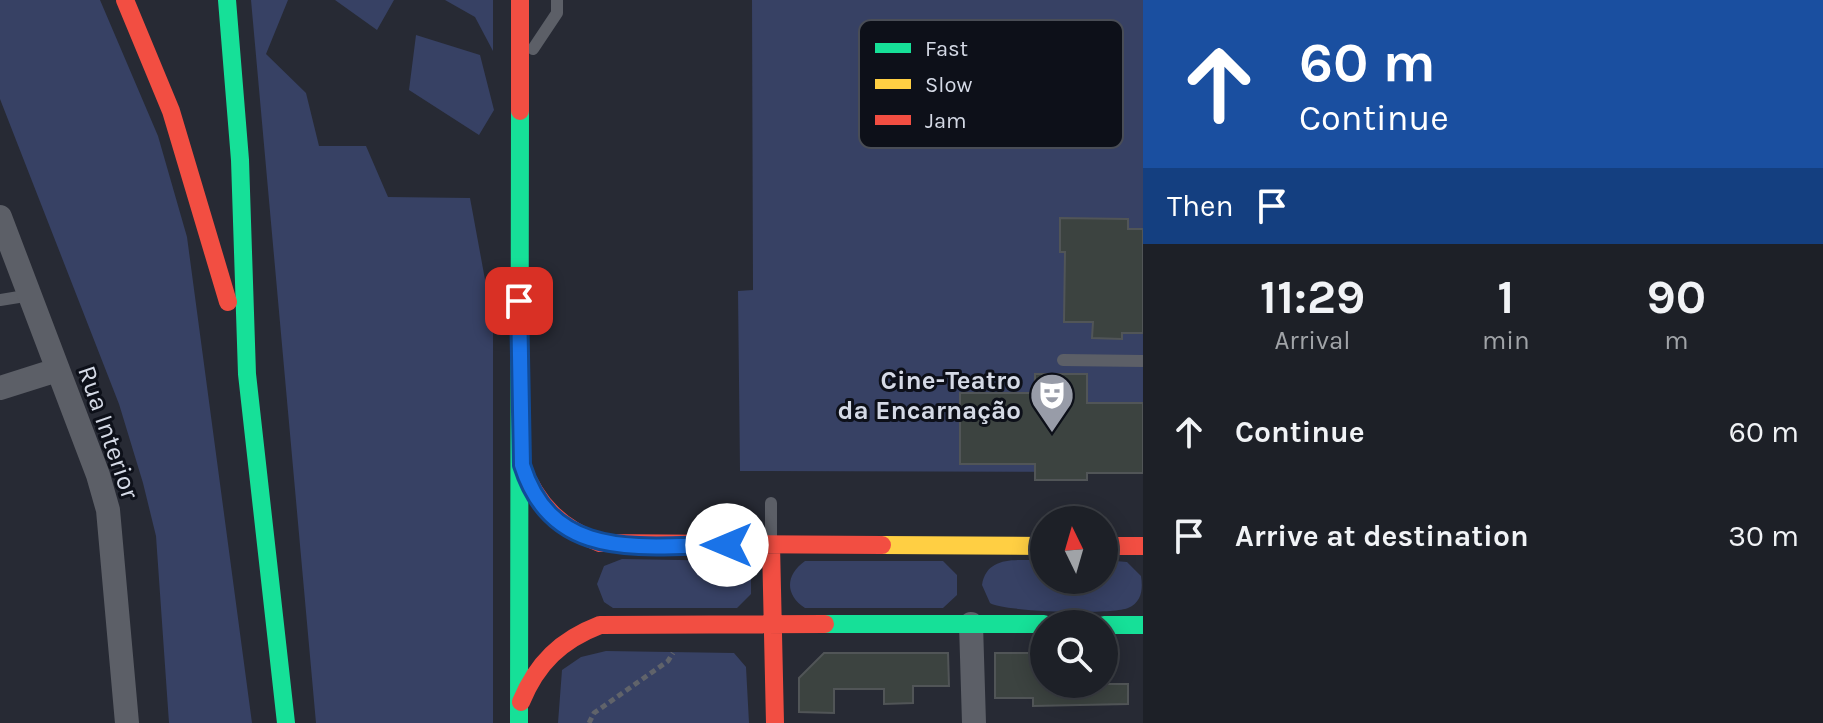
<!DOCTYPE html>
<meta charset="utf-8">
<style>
body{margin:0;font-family:Karla,sans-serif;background:#25282f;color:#f1f3f6;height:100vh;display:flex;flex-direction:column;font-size:30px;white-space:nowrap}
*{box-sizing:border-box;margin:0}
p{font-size:26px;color:#a0a3a7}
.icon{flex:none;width:44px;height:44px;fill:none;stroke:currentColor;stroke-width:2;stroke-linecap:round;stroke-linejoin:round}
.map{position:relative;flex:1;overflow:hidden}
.drawer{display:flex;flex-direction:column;background:#1d2027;width:680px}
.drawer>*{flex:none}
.top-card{background:#1a4fa0;color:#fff;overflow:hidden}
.needle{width:52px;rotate:355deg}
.buttons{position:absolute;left:1030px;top:506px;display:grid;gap:16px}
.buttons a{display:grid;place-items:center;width:88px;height:88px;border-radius:50%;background:#1d2027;box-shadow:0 4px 20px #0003,0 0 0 2px #3b3e44;font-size:40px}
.pin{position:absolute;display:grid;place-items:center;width:68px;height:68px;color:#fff;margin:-34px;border-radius:16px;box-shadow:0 4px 12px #0006}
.me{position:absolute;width:88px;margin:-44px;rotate:270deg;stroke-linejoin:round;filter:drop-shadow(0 0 6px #0008)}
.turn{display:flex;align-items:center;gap:28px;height:168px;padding:0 24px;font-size:36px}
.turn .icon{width:104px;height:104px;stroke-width:2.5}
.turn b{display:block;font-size:56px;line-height:68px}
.then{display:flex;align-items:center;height:76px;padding:0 24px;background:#0003;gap:16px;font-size:30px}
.eta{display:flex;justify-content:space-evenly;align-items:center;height:136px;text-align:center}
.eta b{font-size:48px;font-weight:700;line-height:56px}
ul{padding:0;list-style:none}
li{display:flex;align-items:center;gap:24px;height:104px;padding:0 24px}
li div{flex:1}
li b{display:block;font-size:30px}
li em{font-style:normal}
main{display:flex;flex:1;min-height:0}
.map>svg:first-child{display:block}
.green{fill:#374164}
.building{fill:#3c4340;stroke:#515557;stroke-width:2}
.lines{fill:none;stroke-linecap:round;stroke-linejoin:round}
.path{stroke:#60636a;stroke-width:5;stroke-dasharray:6 4;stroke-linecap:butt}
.lane{stroke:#5c5f67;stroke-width:12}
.street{stroke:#5c5f67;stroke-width:24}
.fast{stroke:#16e098;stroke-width:18}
.slow{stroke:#ffcf43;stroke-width:18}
.jam{stroke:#f24e42;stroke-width:18}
.route-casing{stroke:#114b97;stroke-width:20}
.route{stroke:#1a73e8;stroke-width:14}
.labels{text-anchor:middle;stroke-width:6;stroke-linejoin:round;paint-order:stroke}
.poi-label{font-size:26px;font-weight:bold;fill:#d5dae6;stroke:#0d1019;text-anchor:end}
.street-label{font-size:26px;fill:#d5dae6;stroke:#0d1019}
.key{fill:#0d1019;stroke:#494d56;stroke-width:2}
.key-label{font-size:22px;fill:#d5dae6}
</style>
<main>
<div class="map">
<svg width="1143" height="723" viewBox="0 0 1143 723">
<rect width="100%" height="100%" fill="#272a34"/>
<!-- green -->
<path class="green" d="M0,0H100L158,136L187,237L252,723H169L156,536L143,483L119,404L0,99Z
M251,0H288L266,54L306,93L319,146H366L388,197L470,198L493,323V723H316Z
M335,0H394L377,30Z
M445,0H493V51L475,17Z
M752,0H1143V472L740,471L738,291L753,290Z
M416,35L480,55L494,110L479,135L409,90Z
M622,559L737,561L751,575V594L737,608H613L604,602L597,584L604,566Z
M1044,560V580H1104V560L1127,562L1141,576C1143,589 1142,602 1128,608C1112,615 1004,612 990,603L982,585C987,554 1019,561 1044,560Z
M805,561H943L957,575V595L943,608H805C785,595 785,575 805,561Z
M606,651L734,653L746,667L749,723H558L562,670L581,657Z"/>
<!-- building -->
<path class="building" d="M1060,218L1128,219V229H1143V333H1122V339L1092,338L1093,322H1064L1065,252H1060Z
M1035,374H1087V403H1143V473H1087V480H1035V464H960V393H1035Z
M824,653H948L949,686H913V703L884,704V689H834V713L799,712V678Z
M995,653H1044V684H1128V704L1033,706V698H995Z"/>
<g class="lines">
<!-- path -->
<path class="path" d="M589,723L594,713L668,661L673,653"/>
<!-- lane -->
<path class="lane" d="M533,49L557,13V0
M0,300L31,295
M1063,360L1143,361
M771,542V503"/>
<!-- street -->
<path class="street" d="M0,217L98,475L108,510L127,723
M0,388L57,370
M971,624L974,723"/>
<!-- fast -->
<path class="fast" d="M227,0L240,160L247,374L286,723
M825,624H1044
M1104,625H1143
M519,723L520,111"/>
<!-- slow -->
<path class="slow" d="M882,545L1044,546"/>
<!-- jam -->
<path class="jam" d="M125,0L171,111L228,302
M520,111V0
M522,466C537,505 561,528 600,543L882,545
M771,545L775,723
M1104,546H1143
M521,702C537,663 561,640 600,625L825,624"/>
</g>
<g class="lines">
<!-- route casing -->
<g class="route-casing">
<path id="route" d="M519,301L522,465C553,564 644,545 727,545"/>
</g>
<!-- route -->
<use href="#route" class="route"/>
</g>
<!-- icons -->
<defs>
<g id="theatre-pin" transform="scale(2.3)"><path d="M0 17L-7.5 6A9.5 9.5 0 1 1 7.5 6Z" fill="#989ca8" stroke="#0d1019"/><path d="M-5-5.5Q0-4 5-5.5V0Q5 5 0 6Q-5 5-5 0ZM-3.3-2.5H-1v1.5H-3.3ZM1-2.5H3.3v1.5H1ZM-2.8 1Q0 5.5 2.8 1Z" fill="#fff"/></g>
</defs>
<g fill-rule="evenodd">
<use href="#theatre-pin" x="1052" y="395"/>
</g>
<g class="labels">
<!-- poi labels -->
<g class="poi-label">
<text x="1021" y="389">Cine-Teatro<tspan x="1021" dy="30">da Encarnação</tspan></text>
</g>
<!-- street labels -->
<g class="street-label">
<text transform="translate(109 432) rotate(71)" y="9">Rua Interior</text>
</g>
</g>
<!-- legend -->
<rect x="859" y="20" width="264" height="128" rx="12" class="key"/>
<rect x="875" y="43" width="36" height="10" fill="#16e098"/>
<rect x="875" y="79" width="36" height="10" fill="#ffcf43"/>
<rect x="875" y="115" width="36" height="10" fill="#f24e42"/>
<g class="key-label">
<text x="925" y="56">Fast</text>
<text x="925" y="92">Slow</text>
<text x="925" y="128">Jam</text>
</g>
</svg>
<div class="buttons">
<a><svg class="needle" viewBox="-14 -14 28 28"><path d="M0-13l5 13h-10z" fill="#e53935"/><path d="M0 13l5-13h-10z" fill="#a0a3a7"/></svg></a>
<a><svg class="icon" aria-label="search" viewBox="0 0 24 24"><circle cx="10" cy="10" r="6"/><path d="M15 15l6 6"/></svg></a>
</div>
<div class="pin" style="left:519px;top:301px;background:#d93025"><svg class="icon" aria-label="arrive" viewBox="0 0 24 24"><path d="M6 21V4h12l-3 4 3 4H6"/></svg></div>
<svg class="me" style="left:727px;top:545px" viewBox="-20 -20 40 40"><circle r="19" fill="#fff"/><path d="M0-13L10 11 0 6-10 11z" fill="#1a73e8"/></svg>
</div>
<section class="drawer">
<div class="top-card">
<div class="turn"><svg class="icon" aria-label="ahead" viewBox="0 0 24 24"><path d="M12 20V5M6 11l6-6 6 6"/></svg><div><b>60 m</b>Continue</div></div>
<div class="then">Then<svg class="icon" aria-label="arrive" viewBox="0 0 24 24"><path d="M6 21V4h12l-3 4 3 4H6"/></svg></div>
</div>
<div class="eta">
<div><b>11:29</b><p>Arrival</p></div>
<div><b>1</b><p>min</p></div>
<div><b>90</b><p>m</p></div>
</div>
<ul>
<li><svg class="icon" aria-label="ahead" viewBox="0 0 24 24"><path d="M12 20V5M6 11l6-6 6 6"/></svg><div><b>Continue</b></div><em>60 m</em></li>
<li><svg class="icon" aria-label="arrive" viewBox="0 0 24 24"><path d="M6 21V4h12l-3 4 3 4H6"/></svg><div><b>Arrive at destination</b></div><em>30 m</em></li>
</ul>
</section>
</main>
